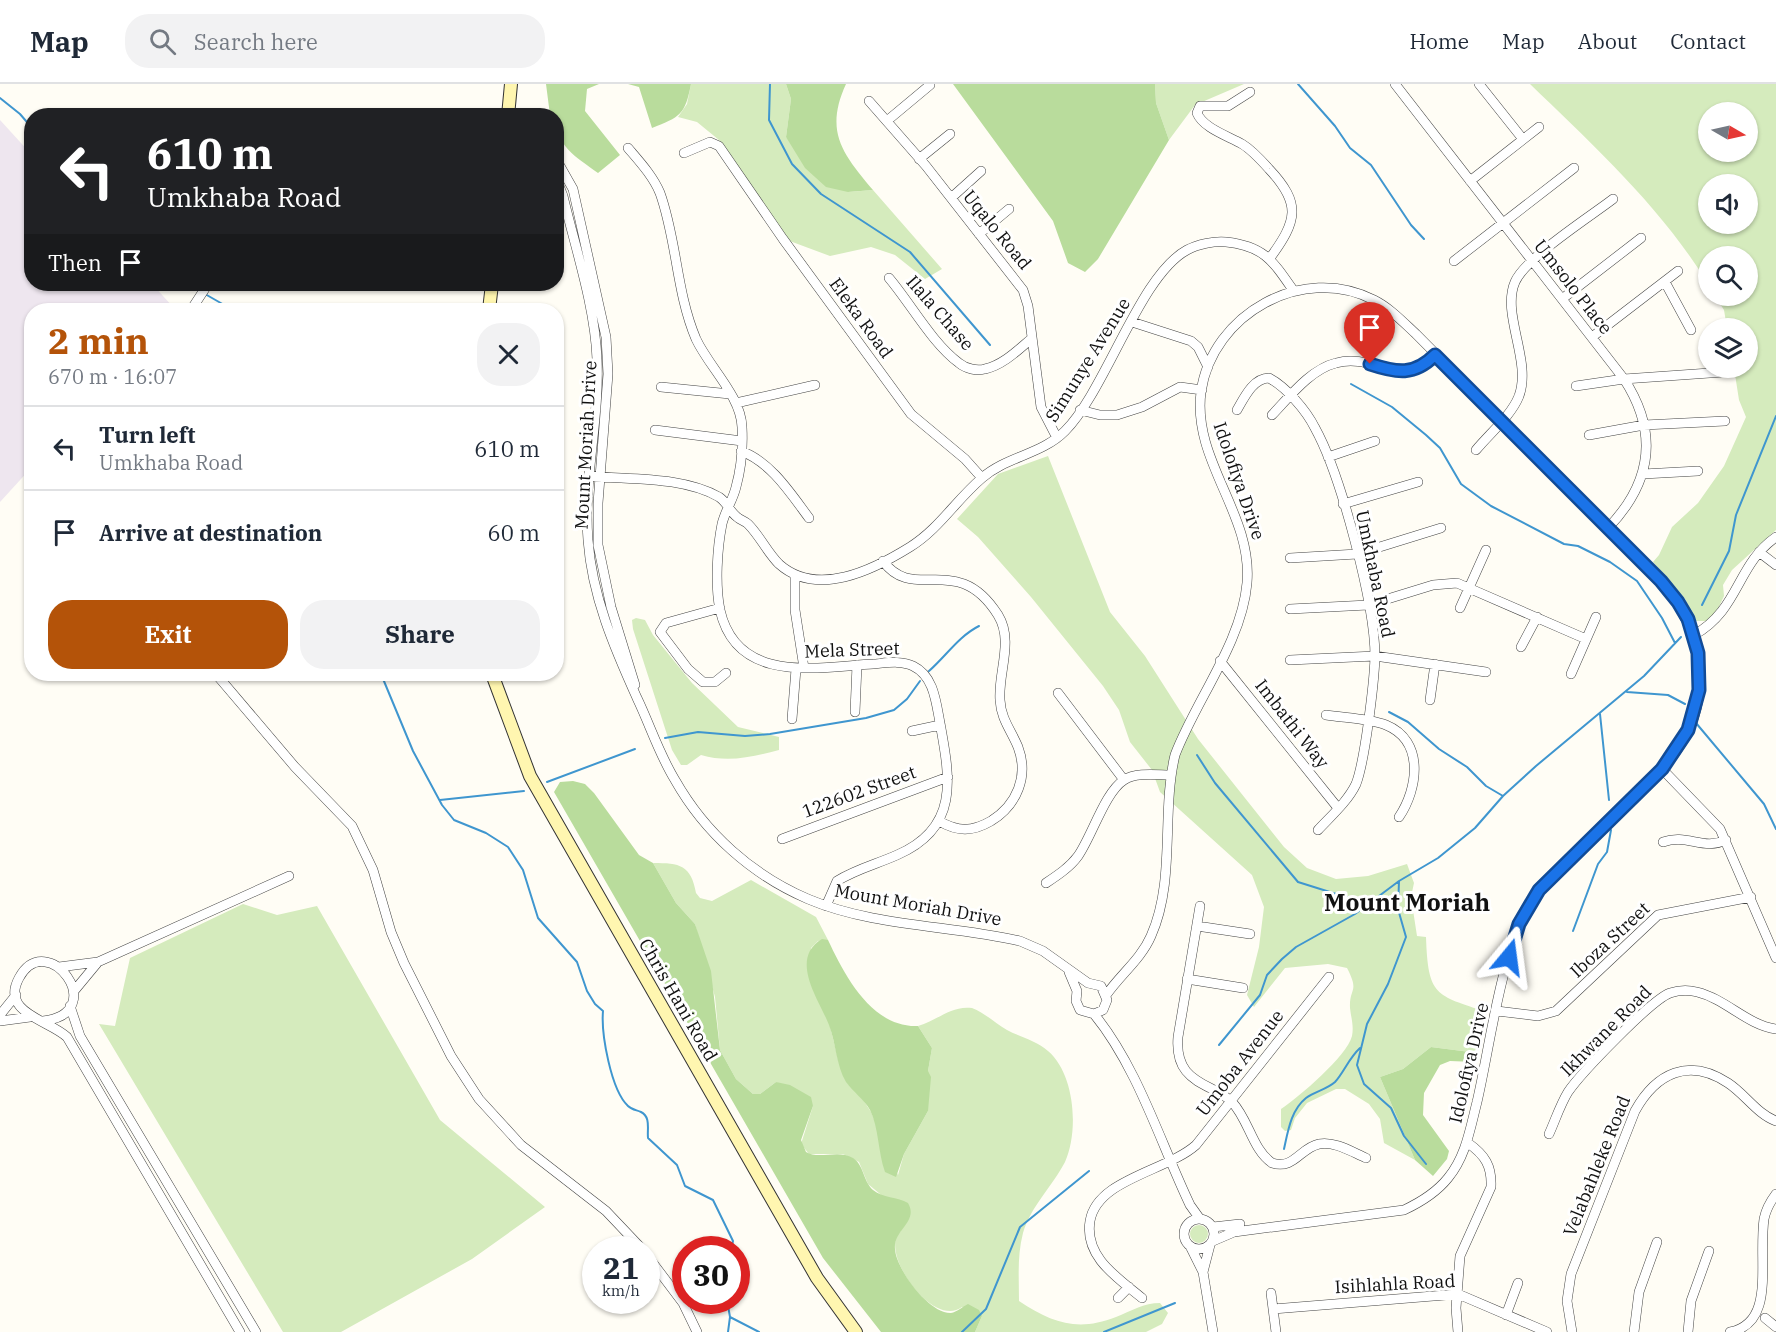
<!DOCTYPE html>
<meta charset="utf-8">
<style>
body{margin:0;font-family:"IBM Plex Serif",serif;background:#f2f2f3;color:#1f2937;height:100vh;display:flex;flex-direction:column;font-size:22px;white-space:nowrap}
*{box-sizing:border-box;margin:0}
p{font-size:20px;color:#747a83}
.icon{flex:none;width:33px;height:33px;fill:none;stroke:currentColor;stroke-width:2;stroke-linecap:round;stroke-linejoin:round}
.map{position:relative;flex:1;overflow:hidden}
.panel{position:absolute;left:24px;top:219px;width:540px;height:378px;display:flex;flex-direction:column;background:#fff;border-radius:24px;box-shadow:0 2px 4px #0004}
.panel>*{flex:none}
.top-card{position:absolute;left:24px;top:24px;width:540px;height:183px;border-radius:24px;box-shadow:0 2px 4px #0004;background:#202124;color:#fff;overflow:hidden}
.needle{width:39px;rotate:99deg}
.fabs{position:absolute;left:1698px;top:18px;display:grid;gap:12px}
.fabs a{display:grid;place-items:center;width:60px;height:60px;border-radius:50%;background:#fff;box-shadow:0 2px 4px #0004;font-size:30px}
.speed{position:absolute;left:582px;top:1152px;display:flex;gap:12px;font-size:30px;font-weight:700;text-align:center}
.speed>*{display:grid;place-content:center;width:78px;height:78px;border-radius:50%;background:#fff;box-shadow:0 2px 4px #0004;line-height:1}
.speed small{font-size:15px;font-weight:400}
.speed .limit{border:9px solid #d22;background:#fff;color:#111}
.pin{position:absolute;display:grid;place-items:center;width:51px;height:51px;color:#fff;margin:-62px -26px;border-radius:50% 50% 50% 0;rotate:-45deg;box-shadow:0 0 6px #0007}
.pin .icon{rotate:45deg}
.me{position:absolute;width:66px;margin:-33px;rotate:16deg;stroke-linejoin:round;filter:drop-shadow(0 0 4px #0008)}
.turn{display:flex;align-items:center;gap:21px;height:126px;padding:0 24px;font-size:27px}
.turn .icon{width:78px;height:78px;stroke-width:2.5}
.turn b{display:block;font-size:42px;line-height:51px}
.then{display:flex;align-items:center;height:57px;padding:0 24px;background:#0003;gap:12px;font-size:22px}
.round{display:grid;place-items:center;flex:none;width:63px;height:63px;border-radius:24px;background:#f2f2f3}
.summary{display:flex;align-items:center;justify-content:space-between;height:102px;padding:0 24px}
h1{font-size:36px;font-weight:700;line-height:45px;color:#b45309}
.action{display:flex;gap:12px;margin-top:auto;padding:12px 24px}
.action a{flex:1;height:69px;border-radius:24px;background:#b45309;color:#fff;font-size:24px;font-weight:700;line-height:69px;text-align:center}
.action a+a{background:#f2f2f3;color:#1f2937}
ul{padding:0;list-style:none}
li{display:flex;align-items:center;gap:18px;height:84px;padding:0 24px;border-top:2px solid #e0e1e3}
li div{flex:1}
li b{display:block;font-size:22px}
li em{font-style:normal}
header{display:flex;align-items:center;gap:36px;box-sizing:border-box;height:84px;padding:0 30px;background:#fff;border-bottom:2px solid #e0e1e3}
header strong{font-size:28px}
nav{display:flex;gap:33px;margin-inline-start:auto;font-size:21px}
.search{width:420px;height:54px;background:#f2f2f3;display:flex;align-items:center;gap:15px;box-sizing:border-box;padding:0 21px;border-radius:24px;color:#747a83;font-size:22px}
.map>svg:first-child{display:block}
.industrial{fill:#eee6ef}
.green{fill:#d5ebbd;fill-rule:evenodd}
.forest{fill:#b9dc9c}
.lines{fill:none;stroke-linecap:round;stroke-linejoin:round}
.stream{stroke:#3f96cf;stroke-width:2}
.minor-casing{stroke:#444;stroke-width:10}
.secondary-casing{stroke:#333;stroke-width:14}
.minor{stroke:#fff;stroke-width:9}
.secondary{stroke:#fff6b0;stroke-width:12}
.route-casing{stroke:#114b97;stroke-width:15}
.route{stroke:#1a73e8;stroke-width:10}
.labels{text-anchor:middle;stroke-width:6;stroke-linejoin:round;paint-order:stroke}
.street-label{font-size:18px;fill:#111;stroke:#fff}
.district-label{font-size:24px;font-weight:bold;fill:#111;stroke:#fff}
</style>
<header>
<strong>Map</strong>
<div class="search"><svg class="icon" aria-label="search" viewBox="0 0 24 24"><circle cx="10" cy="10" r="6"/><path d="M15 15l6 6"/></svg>Search here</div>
<nav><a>Home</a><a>Map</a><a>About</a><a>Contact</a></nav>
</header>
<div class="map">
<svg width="1776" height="1248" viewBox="0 0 1776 1248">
<rect width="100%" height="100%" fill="#fffdf5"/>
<!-- industrial -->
<path class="industrial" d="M0,36L31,70L32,200H152L174,224L173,226H32L31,384L0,418Z"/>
<!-- green -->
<path class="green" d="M691,0H786L791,15L786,53L849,108L873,106L942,185L925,195L895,171L871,163L830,172L787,156L719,56L697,38L678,33L687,20Z
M1155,0H1244L1195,21L1169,56L1156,19Z
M1530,0H1776V446L1732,486L1723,501L1724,512L1715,531L1708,537H1695L1685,515L1653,478L1659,471L1672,443L1698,419L1724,382L1746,333L1739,316L1734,284H1748V244H1727L1724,226L1715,212H1748V172H1708V200C1662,124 1594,62 1530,0ZM1708,28H1748V68H1708ZM1708,100H1748V140H1708Z
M1048,372L1110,528L1145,572L1198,655L1284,763L1307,784L1336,795L1368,792L1407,780L1414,799L1411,813L1417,852L1426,853C1428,912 1435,911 1487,928L1478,969L1431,963L1403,985L1380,993L1415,1076L1384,1059L1380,1035L1369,1020L1345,1005H1336L1307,1019L1295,1034L1291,1046L1285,1047L1281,1043V1025C1299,1013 1347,972 1352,952C1354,941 1351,934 1350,924C1349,903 1360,909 1347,884L1328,880L1285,884L1254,923L1247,911L1259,863L1264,823L1252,791L1160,708L1152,686L1130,658L1119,626L1103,602L1031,513L978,453L957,435L998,390Z
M636,534L645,536L653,551L692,599L738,643L779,653V666C752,673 728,679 701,671L687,681H681L672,666L633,545L632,536Z
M653,779C680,779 691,781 696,809L700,814L712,817L751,796L816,833L828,856L818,857L811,864L839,979L848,1000L862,1014L871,1028L898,1091L904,1070L928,1027V987L932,964L918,942C937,937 951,921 972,924C985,929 995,939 1007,946C1020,953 1037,957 1048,967C1075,990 1079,1047 1065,1078C1052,1103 1031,1122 1023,1149C1017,1172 1019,1195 1019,1217C1052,1239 1078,1248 1116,1233C1131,1227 1144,1219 1160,1219L1168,1229L1162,1240L1146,1248H975L982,1232L962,1223C932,1246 877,1165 901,1147L880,1110L868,1100L859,1078L843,1070H809L801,1060L813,1022L776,998L760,1010H753L736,995L720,966L715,913L695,840L676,819Z
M243,820L277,831L317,822L440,1036L545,1123L472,1175L341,1248H283L99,940L115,942L130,874Z
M1190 1150a9 9 0 1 1 18 0a9 9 0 1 1-18 0Z"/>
<!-- forest -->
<path class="forest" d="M546,0H599L587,5L585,27L620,71L598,89C575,72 556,63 556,32L550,31Z
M628,0H691C685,31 680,33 652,44L639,3Z
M786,0H846C824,48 843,70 873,106L848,108L826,103L805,84L786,53L791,15Z
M953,0H1155L1156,19L1169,56L1098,175L1085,188L1068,179L1053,137Z
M573,697L585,700L594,709L639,771L653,779L676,819L695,840L711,887L720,966L736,995L753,1010H760L776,998L790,1001L811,1013L813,1022L801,1056L806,1068C819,1076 838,1065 853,1074C864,1081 863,1097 873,1106C882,1114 898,1113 908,1119C919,1138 893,1146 895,1165C896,1185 929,1230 951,1229C957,1228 962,1223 968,1220L979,1226L982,1232L975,1248H881L823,1174L554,708L560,698Z
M822,855L828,856C845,892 872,944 918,942L932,964L928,987L931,993L928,1027L904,1070L896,1093L885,1088C878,1069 879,1044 870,1026C864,1015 853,1008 846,998C836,981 836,959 829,941C820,917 788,875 822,855Z
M1431,963L1478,969L1475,978L1450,977L1440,981L1424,1009L1423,1031L1449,1067L1447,1075L1433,1092L1415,1076L1380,993L1403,985Z"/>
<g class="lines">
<!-- stream -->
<path class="stream" d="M770,0L769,36L792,80L821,110L910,168L990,261
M1298,0L1335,42L1350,64L1371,81L1411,141L1424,155
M0,14L20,30L32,44
M187,200L200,207
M205,210L233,226
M1351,300L1392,323L1426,351L1440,364L1461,400L1491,422L1564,460L1578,462L1610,478L1637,497L1662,534L1675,559
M1702,521L1729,467L1736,431L1776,332
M929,587C946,572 959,552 979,542
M381,590L413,667L442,721L454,736L486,749L508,763L523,786L538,834L577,878L587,907L595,920L603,927C601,950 611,1006 628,1022C632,1026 637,1026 641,1028C651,1033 647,1045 648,1054L677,1081L685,1102L713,1116L733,1157L731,1166
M1627,608L1668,611L1685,620
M1389,628L1408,638L1439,665L1467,683L1486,702L1503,712
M1600,630L1609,716
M1696,639L1764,720L1776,745
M665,654L698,648L745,652L770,650L866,634L894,626L907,615L920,597
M1197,671L1215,699L1298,798L1368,820
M547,698L635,665
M440,716L524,707
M1399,797L1398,825L1406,853L1388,900L1367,940L1357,981L1364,1000L1391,1024L1404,1052L1426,1080
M1573,847L1598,780L1607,768L1611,746
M1219,961L1260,911L1267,891L1282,875L1296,863L1355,830L1399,797L1438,774L1475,744L1503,712L1536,682L1644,592L1681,553
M1284,1065C1288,1047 1291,1026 1306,1014C1315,1007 1326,1006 1335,998C1344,988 1349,974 1360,964
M727,1216L730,1233L728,1248
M730,1233L759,1248
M962,1248L986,1225L1020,1143L1089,1087
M1104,1248L1175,1219"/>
<!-- minor casing -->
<g class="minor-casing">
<path id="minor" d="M1395,0L1624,295C1659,349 1652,399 1607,445
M1479,0L1522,54
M1250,8L1228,22H1200L1197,29C1203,44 1228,52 1242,60C1252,66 1261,76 1269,85C1302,120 1297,137 1270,174
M869,17L926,82L1023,206L1028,222L1041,323L1057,354
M888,36L930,1
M628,64C639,77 653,92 660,109C677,156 676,208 696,255C709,283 741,312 742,343C743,362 741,385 736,403C733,416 725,427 722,440C717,465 715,501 720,526C737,601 818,583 873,580C886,579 901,576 913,582C934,592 936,618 940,639C950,694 960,744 897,771C877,780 856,785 837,797L826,822
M684,69L710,58L719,62L783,155L911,330L965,375L982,394
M556,75L573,105L606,253L608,290L598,419V461L611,523L635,601
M919,75L950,50
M556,94L563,112C575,163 595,222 597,275C600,335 583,395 588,456C592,512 614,563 637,614C650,641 659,670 675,696C705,749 752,791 808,815C874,843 951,841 1020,857L1043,867L1088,899L1101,902L1107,916L1103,926L1094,930L1080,926L1076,917L1077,907L1069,888
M1470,97L1539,43
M951,114L981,87
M979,150L1009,125
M1454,177L1574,84
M889,194C911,220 932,259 959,279C966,285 977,287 985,285C1003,281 1018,266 1031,255
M1665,198L1691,246
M1562,215L1641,154
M191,226L208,200
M1132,238L1191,257L1198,263L1208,283
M1592,253L1678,187
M1576,302L1624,295L1724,288
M661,303L730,310
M736,319L815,301
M1080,326L1100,331H1117L1142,323L1180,303L1202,306
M1237,326C1244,314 1253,294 1269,294C1286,303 1306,326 1315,344C1341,391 1375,520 1375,573C1374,599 1365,677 1356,700C1348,717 1331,732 1318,746
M1272,331C1290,312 1311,285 1336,279C1376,268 1398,308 1435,271
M655,346L742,357
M1589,351L1644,341L1725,337
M1476,366C1490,349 1511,332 1519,312C1532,277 1501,230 1515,198C1525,174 1591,132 1613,115
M741,367C771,378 791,410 809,434
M1328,373L1375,357
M1643,390L1698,387
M589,392C630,396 682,392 719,413C728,419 729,427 737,433C740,436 745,437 748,440C760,452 767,468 779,480C817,514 873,486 910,463C939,445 956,416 982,394C1007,372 1041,371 1065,347C1106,306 1140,191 1187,166C1198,160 1214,157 1226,158C1264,162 1273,177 1293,206
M1343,420L1418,398
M1759,468L1776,481
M1290,474L1357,470L1441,444
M883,477C914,520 957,466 998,531C1014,557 998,588 1000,616C1001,635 1011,646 1018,663C1029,692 1017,721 991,737C972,748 958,748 939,737
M795,491V526L804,584
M720,524L666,539L660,548L688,585L703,598H715L726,589
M1460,524L1486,466
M1290,525L1368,521L1433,501L1457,499L1586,555
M1694,551C1740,525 1736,481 1776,453
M1521,563L1537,533
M1290,576L1375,572L1486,588
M1220,577L1338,724
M216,590L295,683L352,742L373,786L391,848L404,879L451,972L479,1015L521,1061L606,1127L643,1166
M1571,590L1596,533
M1058,609L1124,696
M1430,616L1435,580
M855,628L857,581
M1326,631C1345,634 1368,634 1386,641C1425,657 1418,705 1399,733
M792,635L796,585
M912,647L940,641
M1662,685L1720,745L1776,874
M782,755L948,693
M1663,758C1687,749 1703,767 1726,756
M1046,799C1058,791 1070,783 1078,772C1092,752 1105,708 1124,696C1136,688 1157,691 1170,691
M1200,822L1178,953C1177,965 1178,977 1186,987C1198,1002 1219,1005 1232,1018C1249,1036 1252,1065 1272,1079C1294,1086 1300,1064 1319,1060C1335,1057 1352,1068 1366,1074
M1197,842L1250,850
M59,883L98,878L289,792
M1187,895L1243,904
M74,907L98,878
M1107,910C1121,890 1141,875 1151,852C1176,796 1161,729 1175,671C1196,616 1242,558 1247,499C1253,430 1192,377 1201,308C1212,230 1303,179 1374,216C1390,224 1403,238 1416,250L1661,497C1703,548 1716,613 1675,669C1658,691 1637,709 1617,728C1591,754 1565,780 1539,805C1501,859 1492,954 1477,1018C1470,1045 1466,1072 1448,1094C1436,1109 1421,1118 1404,1126L1234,1148L1213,1157
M70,922L80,952L256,1248
M1497,927L1538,932L1556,927L1658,831L1751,813
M1094,930C1138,984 1160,1058 1190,1121L1200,1135
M0,931L16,911
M0,937L30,933
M43,937C112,929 47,842 19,894C0,929 49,936 67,953L240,1248
M1549,1050C1555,1037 1560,1021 1568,1008C1581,989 1651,916 1670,909C1679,906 1689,906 1697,908C1726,915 1747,941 1776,945
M1184 1150a15 15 0 1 1 30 0a15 15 0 1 1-30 0Z
M1213,1143L1240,1140L1234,1148
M1191,1164L1203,1188L1213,1248
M646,1170L683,1219L697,1248
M1203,1188L1210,1161
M1271,1209L1276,1248
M1118,1214L1129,1203
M1142,1214C1118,1194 1084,1173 1090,1137C1097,1095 1167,1087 1196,1061L1329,893
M1273,1225L1458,1210L1547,1248
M1506,1231L1518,1199
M1765,1234L1776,1243
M1458,1248L1456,1224L1460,1172L1491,1103C1492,1082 1485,1071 1468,1059
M1572,1248L1567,1217L1571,1190L1635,1027C1656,989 1689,973 1728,999C1745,1010 1757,1030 1776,1037
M1634,1248L1639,1208L1657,1158
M1688,1248L1691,1217L1709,1167
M1730,1248C1776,1239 1758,1179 1764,1135C1766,1125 1770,1118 1776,1110"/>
</g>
<!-- secondary casing -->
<g class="secondary-casing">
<path id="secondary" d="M508,32L511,0
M489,226L492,200
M492,590L530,692L817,1194L856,1248"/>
</g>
<!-- minor -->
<use href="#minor" class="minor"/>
<!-- secondary -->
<use href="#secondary" class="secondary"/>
</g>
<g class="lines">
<!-- route casing -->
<g class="route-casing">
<path id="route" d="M1370,280C1397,289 1414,292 1435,271L1661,497L1678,518L1688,535L1698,569L1699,606L1688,646L1662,685L1539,806L1519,840L1509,873"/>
</g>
<!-- route -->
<use href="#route" class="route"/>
</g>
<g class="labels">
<!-- street labels -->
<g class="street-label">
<text transform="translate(997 146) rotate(51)" y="6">Uqalo Road</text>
<text transform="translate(1573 203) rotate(52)" y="6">Umsolo Place</text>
<text transform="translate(940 229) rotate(49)" y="6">Ilala Chase</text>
<text transform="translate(861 234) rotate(54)" y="6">Eleka Road</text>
<text transform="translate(1088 276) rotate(-58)" y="6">Simunye Avenue</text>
<text transform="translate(586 361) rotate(-87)" y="6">Mount Moriah Drive</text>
<text transform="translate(1239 397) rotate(71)" y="6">Idolofiya Drive</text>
<text transform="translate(1375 490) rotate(78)" y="6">Umkhaba Road</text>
<text transform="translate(852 566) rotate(-2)" y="6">Mela Street</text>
<text transform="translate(1292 640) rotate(52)" y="6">Imbathi Way</text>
<text transform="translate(859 708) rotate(-20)" y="6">122602 Street</text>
<text transform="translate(918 821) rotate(10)" y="6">Mount Moriah Drive</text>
<text transform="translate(1610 856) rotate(-43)" y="6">Iboza Street</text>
<text transform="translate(678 916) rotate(60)" y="6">Chris Hani Road</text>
<text transform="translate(1606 947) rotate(-45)" y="6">Ikhwane Road</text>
<text transform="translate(1240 979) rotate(-52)" y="6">Umoba Avenue</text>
<text transform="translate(1469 979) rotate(-77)" y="6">Idolofiya Drive</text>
<text transform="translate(1597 1082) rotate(-68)" y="6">Velabahleke Road</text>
<text transform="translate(1395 1200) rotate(-3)" y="6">Isihlahla Road</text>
</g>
<!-- district labels -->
<g class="district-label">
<text x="1407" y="827">Mount Moriah</text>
</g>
</g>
</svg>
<div class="fabs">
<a><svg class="needle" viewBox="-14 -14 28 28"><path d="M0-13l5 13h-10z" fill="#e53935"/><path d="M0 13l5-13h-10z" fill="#747a83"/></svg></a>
<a><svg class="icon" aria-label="sound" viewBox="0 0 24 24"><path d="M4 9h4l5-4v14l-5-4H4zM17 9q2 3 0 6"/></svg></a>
<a><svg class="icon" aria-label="search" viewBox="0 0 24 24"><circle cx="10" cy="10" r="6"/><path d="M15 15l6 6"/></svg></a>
<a><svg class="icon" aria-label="layers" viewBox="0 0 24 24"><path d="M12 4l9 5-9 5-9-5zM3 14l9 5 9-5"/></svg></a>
</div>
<div class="speed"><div>21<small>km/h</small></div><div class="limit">30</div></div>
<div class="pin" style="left:1370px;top:280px;background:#d93025"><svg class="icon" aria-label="arrive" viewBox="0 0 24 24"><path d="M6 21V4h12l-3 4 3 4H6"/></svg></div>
<svg class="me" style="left:1509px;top:873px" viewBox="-20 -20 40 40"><path d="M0-17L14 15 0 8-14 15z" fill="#1a73e8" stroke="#fff" stroke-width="4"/></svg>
<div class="top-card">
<div class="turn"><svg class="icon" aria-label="left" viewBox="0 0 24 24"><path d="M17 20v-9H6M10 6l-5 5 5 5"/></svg><div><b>610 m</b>Umkhaba Road</div></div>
<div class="then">Then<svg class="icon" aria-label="arrive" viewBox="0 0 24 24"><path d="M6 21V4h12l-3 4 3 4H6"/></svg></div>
</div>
<section class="panel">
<div class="summary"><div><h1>2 min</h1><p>670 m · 16:07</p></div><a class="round"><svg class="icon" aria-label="close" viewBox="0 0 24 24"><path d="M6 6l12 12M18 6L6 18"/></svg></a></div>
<ul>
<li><svg class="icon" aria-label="left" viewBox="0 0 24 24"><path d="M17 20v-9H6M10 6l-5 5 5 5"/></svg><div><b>Turn left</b><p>Umkhaba Road</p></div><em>610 m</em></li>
<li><svg class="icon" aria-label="arrive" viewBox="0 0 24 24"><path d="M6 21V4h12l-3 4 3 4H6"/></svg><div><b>Arrive at destination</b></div><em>60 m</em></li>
</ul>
<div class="action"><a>Exit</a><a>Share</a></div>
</section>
</div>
